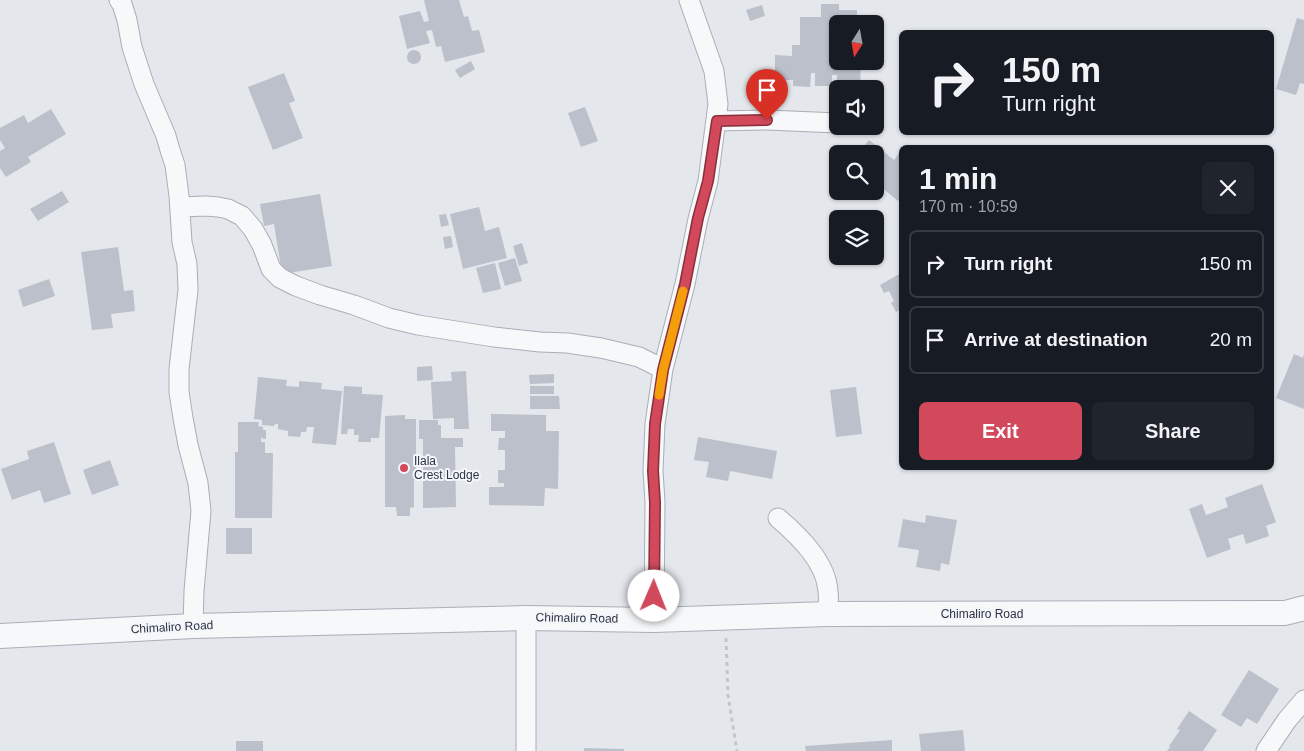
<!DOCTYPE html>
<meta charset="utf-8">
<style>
body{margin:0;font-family:Arial,sans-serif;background:#20242c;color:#f1f3f6;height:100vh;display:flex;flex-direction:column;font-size:19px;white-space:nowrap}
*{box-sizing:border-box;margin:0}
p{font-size:16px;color:#9ea1a6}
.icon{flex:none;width:28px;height:28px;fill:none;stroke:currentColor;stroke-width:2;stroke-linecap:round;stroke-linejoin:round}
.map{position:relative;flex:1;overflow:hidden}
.drawer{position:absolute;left:899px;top:145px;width:375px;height:325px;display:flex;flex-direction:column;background:#171b24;border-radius:8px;box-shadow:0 1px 4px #0004}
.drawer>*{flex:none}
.top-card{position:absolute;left:899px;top:30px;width:375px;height:105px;border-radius:8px;box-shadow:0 1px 4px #0004;background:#171b24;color:#f1f3f6;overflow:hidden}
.needle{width:32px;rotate:191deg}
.controls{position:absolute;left:829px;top:15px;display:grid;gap:10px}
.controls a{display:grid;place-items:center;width:55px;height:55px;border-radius:8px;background:#171b24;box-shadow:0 1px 4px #0004;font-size:25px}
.pin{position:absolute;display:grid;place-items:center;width:42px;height:42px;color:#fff;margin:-51px -21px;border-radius:50% 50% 50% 0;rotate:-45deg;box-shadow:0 0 5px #0007}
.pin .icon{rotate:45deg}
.me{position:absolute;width:55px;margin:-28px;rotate:1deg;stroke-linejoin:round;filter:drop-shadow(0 0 4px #0008)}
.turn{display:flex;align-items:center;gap:18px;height:105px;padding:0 20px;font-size:22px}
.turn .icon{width:65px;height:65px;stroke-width:2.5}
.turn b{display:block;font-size:35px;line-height:42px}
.round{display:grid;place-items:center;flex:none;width:52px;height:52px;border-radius:8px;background:#20242c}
.head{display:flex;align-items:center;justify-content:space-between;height:85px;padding:0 20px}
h1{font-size:30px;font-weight:700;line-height:38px}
.button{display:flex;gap:10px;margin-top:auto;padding:10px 20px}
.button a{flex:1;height:58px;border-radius:8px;background:#d1495b;color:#fff;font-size:20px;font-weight:700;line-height:58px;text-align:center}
.button a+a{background:#20242c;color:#f1f3f6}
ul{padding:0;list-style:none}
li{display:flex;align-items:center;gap:15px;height:68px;margin:0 10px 8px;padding:0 10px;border:2px solid #363941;border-radius:8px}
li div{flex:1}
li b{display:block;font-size:19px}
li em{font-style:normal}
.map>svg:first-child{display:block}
.building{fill:#bbc0ca}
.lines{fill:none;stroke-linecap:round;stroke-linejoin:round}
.minor-casing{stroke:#a9aeb7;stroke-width:21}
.tertiary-casing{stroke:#a9aeb7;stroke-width:26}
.path{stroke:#c2c5cb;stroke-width:3;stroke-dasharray:4 4;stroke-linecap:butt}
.minor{stroke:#f7f8fa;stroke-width:19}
.tertiary{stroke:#f7f8fa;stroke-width:24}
.route-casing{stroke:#882f3b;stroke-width:12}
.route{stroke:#d1495b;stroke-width:9}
.slow{stroke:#f59e0b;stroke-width:9}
.poi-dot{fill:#d1495b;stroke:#f4f6f9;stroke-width:2}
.labels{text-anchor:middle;stroke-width:4;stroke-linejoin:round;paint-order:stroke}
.poi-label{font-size:12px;fill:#2b3445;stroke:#f4f6f9;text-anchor:start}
.street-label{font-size:12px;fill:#2b3445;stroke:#f4f6f9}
</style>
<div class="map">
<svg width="1304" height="751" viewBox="0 0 1304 751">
<rect width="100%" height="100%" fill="#e4e7ec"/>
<!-- building -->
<path class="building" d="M424,0H459L464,17L468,16L472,31L479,30L485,52L445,62L441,46L436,47L432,30L426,31L430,43L407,49L399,16L420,11L424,22L429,21Z
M821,4H839V10H857V24H838V61H861L860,87H837V75H832V86H815V73H811L810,87L793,86V80H775V55L792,56V45H800V17H821Z
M762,5L765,16L750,21L746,10Z
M1297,18L1304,20V84L1300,83L1296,95L1276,89Z
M407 57a7 7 0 1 1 14 0a7 7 0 1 1-14 0Z
M471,61L475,69L460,78L455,70Z
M284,73L295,101L289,103L303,138L273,150L248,87Z
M585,107L598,141L581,147L568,113Z
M51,109L66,134L28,157L31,162L6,177L0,168V151L5,148L0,140V128L24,115L28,123Z
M869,140L894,160L901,151V197L898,201L875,182V154H858Z
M62,191L69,202L38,221L30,209Z
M320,194L332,266L282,274L274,224L264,226L260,204Z
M479,207L485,231L499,227L507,258L463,269L450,214Z
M446,214L449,225L441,227L439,215Z
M451,236L453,247L445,249L443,237Z
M522,243L528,263L519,266L513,246Z
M118,247L124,291L133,290L135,311L111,314L113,328L92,330L81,252Z
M515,258L522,281L505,286L498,263Z
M495,263L501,289L483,293L476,268Z
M901,273V309L896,312L891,303L894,301L889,291L884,293L880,285Z
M49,279L55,296L23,307L18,290Z
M1294,354L1303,358L1304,354V409L1276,398Z
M432,366L433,380L417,381V367Z
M466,371L469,429H454V418L433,419L431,382L452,381L451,372Z
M554,374V383L530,384L529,375Z
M258,377L287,380L286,386L299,387V381L322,383L321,389L342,391L336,445L312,443L314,427H307L306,432H301L300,437L288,436V431L278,429V424H275L274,426L262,425V420L254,419Z
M344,386L362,387V394L383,395L379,438H371V442H358L359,435H354V429H348L347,434H341Z
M530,386H554V394H530Z
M856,387L862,434L836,437L830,390Z
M530,396H559L560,409H530Z
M491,414L546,415V431H559L558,489L545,488L544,506L489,505V487H504V483H498V470H505V450H498L499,438H505V431H491Z
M405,415V419H416V480H414V507L410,508V516H397L396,507H385V416Z
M419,420H438V425H441V438H463V447H455L456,507L423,508V439H419Z
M238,422H259L258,426L263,427V430H266V439L261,438V442H265V453H273L272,518H235V452H238Z
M698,437L777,451L772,479L730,471L728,481L706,477L709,462L694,460Z
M54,442L71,494L44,503L40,490L12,500L1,469L29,459L27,451Z
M110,460L119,485L92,495L83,470Z
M1262,484L1276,522L1266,526L1269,536L1246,544L1243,534L1228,539L1231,549L1207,558L1189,509L1202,504L1206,515L1228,507L1225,498Z
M926,515L957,520L949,565L941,563L940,571L916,567L919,550L898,547L903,519L925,523Z
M226,528H252V554H226Z
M1249,670L1279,689L1257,724L1247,718L1241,727L1221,715Z
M1189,711L1217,730L1203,751H1167L1170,747L1169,746L1180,730L1177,729Z
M963,730L965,751H921L919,734Z
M892,740V751H806L805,746Z
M236,741H263V751H236Z
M584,748L624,749V751H584Z"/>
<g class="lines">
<!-- minor casing -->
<g class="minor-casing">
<path id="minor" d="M119,0L122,4L127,20L132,47L144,84L166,136L170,150L175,165L179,196L182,242L187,264L188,290L179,369V392L183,418L188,445L198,483L201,511L194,591L193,626
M717,121L767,120L838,123
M180,207L206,206L218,207L228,209L242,216L253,229L262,245L271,269L280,278L296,286L320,295L354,305L389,318L418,325L494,337L540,342L567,343L601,348L639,357L663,369
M778,518C799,536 826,562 828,591C829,598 828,607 828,614
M654,620L655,502L653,471L655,424L663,369L685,284L698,219L708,181L718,104L714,71L689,0
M526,751V618
M1266,751L1287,720L1304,700"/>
</g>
<!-- tertiary casing -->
<g class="tertiary-casing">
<path id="tertiary" d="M0,636L193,626L526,618L654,620L828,614L1285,613L1304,608"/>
</g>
<!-- path -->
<path class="path" d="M726,638L728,695L737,751"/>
<!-- minor -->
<use href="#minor" class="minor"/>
<!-- tertiary -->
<use href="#tertiary" class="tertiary"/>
</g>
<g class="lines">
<!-- route casing -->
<g class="route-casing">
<path id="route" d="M654,596L655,502L653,471L655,424L663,370L685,284L698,218L708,181L717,121L767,120"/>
</g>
<!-- route -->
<use href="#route" class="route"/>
<!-- slow -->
<path class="slow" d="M659,395L663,370L683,291"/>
</g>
<!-- markers -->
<circle class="poi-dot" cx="404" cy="468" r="5"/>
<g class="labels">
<!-- poi labels -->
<g class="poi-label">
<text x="414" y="465">Ilala<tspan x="414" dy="14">Crest Lodge</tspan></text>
</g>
<!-- street labels -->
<g class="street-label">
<text x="982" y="618">Chimaliro Road</text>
<text transform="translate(577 618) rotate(1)" y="4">Chimaliro Road</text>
<text transform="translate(172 627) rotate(-3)" y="4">Chimaliro Road</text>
</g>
</g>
</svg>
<div class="controls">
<a><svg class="needle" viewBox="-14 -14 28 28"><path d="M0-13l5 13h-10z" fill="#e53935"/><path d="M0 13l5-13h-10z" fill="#9ea1a6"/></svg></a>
<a><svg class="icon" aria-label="sound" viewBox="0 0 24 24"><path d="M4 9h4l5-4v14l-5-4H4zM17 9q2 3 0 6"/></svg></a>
<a><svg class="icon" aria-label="search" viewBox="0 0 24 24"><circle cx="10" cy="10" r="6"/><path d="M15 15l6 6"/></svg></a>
<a><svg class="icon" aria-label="layers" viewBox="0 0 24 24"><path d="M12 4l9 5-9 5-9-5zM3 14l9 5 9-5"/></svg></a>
</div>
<div class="pin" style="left:767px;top:120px;background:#d93025"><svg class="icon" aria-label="arrive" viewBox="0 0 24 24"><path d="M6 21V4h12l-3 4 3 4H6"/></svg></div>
<svg class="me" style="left:654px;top:596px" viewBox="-20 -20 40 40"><circle r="19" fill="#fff"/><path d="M0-13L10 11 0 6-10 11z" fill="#d1495b"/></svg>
<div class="top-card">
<div class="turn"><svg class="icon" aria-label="right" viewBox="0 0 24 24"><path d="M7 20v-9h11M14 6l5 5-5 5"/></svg><div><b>150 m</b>Turn right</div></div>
</div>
<section class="drawer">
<div class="head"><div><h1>1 min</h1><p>170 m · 10:59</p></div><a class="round"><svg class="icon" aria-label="close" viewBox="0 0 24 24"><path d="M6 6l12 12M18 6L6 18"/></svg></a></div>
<ul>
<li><svg class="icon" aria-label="right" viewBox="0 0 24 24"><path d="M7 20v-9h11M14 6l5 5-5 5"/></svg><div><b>Turn right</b></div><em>150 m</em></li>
<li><svg class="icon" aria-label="arrive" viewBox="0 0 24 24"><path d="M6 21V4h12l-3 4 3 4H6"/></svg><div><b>Arrive at destination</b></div><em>20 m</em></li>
</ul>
<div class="button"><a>Exit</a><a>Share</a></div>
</section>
</div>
